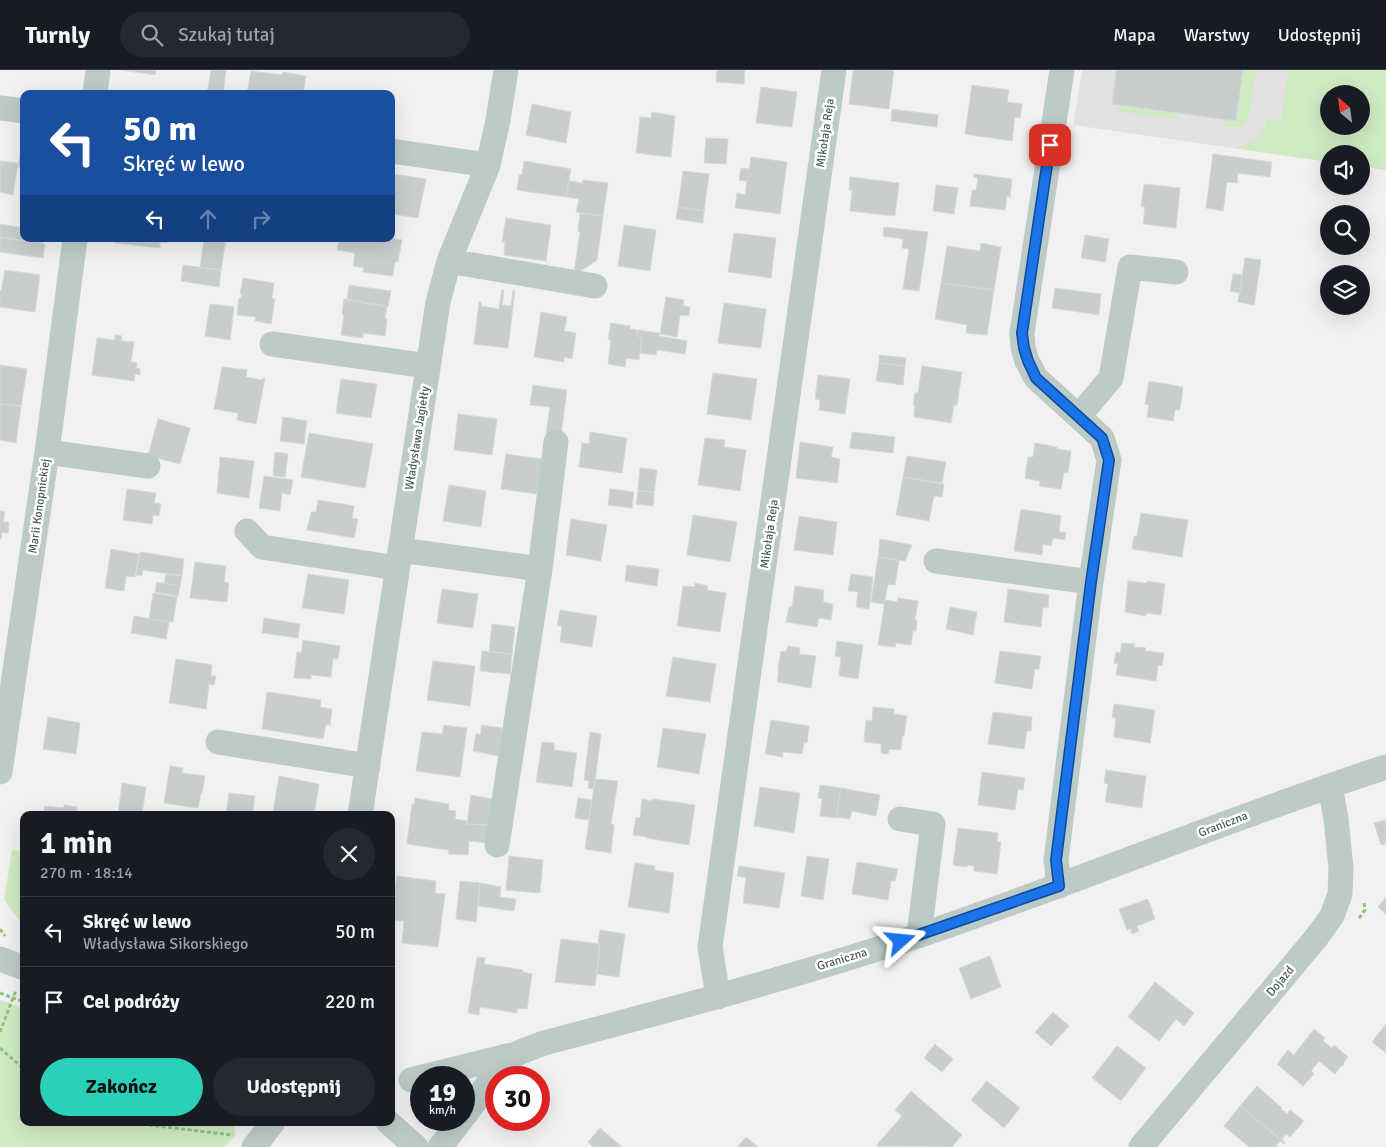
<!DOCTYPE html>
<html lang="pl">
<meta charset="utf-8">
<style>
body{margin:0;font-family:Signika,sans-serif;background:#242831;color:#f1f3f6;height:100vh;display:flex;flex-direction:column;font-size:19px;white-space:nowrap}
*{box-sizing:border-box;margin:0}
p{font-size:16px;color:#9ea1a6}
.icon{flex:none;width:28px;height:28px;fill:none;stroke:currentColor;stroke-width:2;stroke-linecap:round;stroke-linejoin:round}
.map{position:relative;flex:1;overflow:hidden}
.side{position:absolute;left:20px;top:741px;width:375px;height:315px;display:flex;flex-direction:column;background:#171b24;border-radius:10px;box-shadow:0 5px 20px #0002}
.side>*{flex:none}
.top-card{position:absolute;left:20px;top:20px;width:375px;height:152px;border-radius:10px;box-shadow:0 5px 20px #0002;background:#1a4fa0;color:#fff;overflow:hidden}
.needle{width:32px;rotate:331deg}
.tools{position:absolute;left:1320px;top:15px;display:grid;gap:10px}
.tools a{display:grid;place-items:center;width:50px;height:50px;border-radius:50%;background:#171b24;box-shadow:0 5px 20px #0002;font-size:25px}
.speed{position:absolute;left:410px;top:996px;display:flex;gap:10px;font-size:25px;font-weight:700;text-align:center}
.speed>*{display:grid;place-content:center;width:65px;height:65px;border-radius:50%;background:#171b24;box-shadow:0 5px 20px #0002;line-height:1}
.speed small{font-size:12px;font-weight:400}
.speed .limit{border:8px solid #d22;background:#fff;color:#111}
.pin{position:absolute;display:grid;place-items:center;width:42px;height:42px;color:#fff;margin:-21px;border-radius:10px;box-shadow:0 2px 8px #0006}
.me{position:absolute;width:55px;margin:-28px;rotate:72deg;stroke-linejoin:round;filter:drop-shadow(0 0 4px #0008)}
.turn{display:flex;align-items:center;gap:18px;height:105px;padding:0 20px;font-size:22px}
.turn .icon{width:65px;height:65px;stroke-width:2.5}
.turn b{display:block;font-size:35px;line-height:42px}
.lanes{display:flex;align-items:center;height:48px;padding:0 20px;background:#0003;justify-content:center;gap:25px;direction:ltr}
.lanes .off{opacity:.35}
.round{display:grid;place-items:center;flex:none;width:52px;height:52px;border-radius:26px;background:#242831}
.overview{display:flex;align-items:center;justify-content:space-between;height:85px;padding:0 20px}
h1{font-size:30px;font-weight:700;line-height:38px}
.cta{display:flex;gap:10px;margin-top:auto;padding:10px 20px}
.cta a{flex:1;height:58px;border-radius:30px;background:#2ad1b8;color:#111;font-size:20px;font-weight:700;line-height:58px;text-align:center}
.cta a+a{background:#242831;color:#f1f3f6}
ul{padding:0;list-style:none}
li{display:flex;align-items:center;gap:15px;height:70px;padding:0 20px;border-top:1px solid #363941}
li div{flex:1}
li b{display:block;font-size:19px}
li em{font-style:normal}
header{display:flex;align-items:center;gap:30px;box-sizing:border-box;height:70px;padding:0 25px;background:#171b24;border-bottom:1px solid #363941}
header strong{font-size:24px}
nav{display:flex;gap:28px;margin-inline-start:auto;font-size:18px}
.search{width:350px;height:45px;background:#242831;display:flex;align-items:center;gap:12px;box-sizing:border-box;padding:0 18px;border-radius:28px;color:#9ea1a6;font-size:19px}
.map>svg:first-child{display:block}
.education{fill:#e3e1e3;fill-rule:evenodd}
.green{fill:#d0ebc2;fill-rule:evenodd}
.building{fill:#c7cecd;stroke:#d4dada}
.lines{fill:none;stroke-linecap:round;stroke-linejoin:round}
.path{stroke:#8cc67d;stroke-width:3;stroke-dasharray:4 2.5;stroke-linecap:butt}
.minor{stroke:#bccbc7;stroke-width:25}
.route-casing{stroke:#114b97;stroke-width:12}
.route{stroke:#1a73e8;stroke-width:9}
.labels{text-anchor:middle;stroke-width:5;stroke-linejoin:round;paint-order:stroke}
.street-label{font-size:12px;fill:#495b57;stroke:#fff}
</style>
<header>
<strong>Turnly</strong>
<div class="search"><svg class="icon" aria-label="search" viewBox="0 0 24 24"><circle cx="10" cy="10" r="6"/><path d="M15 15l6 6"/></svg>Szukaj tutaj</div>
<nav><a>Mapa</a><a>Warstwy</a><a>Udostępnij</a></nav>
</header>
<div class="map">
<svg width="1386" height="1077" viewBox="0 0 1386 1077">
<rect width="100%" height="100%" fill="#f2f0f1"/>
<!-- education -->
<path class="education" d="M1082,0H1386L1361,84H1329V92L1073,55ZM1329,24H1361V56H1329Z"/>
<!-- green -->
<path class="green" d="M1243,0H1256L1248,50C1242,60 1233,57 1223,56L1224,49Z
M1288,0H1386V100L1361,96V84H1329V92L1234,78C1253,73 1262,69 1267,49L1281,51ZM1329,24H1361V56H1329Z
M1120,35L1180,43L1179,49L1119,42Z
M12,780L24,781V857L4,830Z
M0,930L24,938V1052L233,1053L236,1065L224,1077H0Z"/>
<!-- building -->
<path class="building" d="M121,0H156L155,5Z
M211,0H226L223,24H207Z
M717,0H745L744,14L716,12Z
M853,0H894L889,39L849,34Z
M1116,0H1243L1236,51L1112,34Z
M251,1L282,5L283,2L306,6L303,24H247Z
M972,15L1009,20L1007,32L1022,34L1020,48L1015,47L1012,71L965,64Z
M761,17L797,22L792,57L756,53Z
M532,34L571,42L566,73L526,65Z
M892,39L938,45L937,57L891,51Z
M652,42L675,46L671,87L636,83L640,47L651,48Z
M23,63H24V98L18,97Z
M706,68L728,69L726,94L704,93Z
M1213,84L1272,92L1270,107L1238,103L1237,113L1227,112L1223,141L1206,138Z
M751,87L787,92L780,144L735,138L737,123L745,125L747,111L739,110L741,98L749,99Z
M0,91L18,93L13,125L0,122Z
M524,91L571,99L566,127L517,120L519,105H522Z
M683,101L709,104L704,141L678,137Z
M391,104L426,109L418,148L391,144Z
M974,104L1012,109L1010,127L1007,126L1005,140L970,136L972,120H976L978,108L974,107Z
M850,107L899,113L895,146L850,141L852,121L849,120Z
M583,110L608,113L603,146L576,142L579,129L566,127L569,111L583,113Z
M1144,114L1180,118L1176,158L1143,154L1145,137H1141Z
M936,115L958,118L954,144L933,141Z
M678,137L704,141L703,153L676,149Z
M580,143L603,146L597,190L578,203H574L580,162L578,161Z
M506,148L551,155L546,191L504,185L505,172H502Z
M0,154L24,158V169H43L42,173L0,167Z
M624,155L656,160L650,201L618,196Z
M884,157L928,162L919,221L903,219L909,179L902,178L903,169L883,166Z
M734,163L776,168L771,208L728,202Z
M1085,165L1109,169L1105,192L1081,188Z
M0,167L45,174L43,188L0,182Z
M391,168L402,170L398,192H395L393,206L363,202L364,198L353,196L355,183L337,180L339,169H379L386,170V169Z
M115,169H167V173L160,172V178L115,173Z
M204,169H226L221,200L200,197Z
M981,173L1001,177L994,220L941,213L947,176L980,181Z
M1245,188L1261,190L1254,235L1238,232Z
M183,195L221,200L219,217L181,211Z
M5,200L40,205L35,242L0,237V221H1Z
M1233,204L1242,205L1240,223L1230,221Z
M243,208L274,213L272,228L275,229L271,254L255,251L256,247L237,245L239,228H241L242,224H240Z
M941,213L994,220L987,265L966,263L967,255L935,249Z
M349,215L391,221L388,237L347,230Z
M1055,218L1101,224L1099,245L1052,238Z
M502,220H504L502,235L511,236L513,221H515L508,278L474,274L479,232H481V236L499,239Z
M666,227L684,230L683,236L690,237L689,246L680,245L677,267L660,264Z
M344,229L387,236L385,248L387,249L385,266L363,263V268L341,265L344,245L342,244Z
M724,233L766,239L761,278L718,273Z
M210,234L234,237L230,270L205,266Z
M541,242L567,247L564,261L576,263L572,289L564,287V292L534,287Z
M611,253L630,256V259L637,260V266L642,267L639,290L626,288L625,297L608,294L611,270L608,269Z
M637,260L659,263V266L687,271L685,284L657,280L656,285L640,283L642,267L637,266Z
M115,265L122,266L121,271L134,272L131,292L137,293L136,298L140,299V305L135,304L134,311L92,305L97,268L115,270Z
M879,285L906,288L905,296L879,293Z
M879,293L905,296L903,315L876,311Z
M0,295L27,299L21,336L0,334Z
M922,296L962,302L957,335H954L951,353L914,347L915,336L913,335L915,323H918Z
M222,297L247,300L246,307L262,310L263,308H265L256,354L237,350L238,343L214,339Z
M713,303L757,309L751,350L707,344Z
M818,305L850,309L845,344L819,340L820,330L815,329Z
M341,309L377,314L371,348L336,343Z
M1149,311L1183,317L1180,340H1175L1173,351L1147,347L1149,335L1145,334Z
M533,315L567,320L561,365L546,363L550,337L530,335Z
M0,334L21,336L16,373L0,370Z
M458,344L497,349L492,385L454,380Z
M283,347L307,351L304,374L280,371Z
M158,349L190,358L180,394L148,386Z
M590,362L627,368L622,403L579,397L582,373L589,374Z
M852,362L895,367L893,383L850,378Z
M309,363L373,374L365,418L301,407Z
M705,368L725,370L724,377L746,380L740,421L698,415Z
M800,372L833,377L831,387L840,389L837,413L796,408Z
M1035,373L1057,377V379L1071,381L1068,403L1064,402L1061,419L1039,416L1040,411L1025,408L1028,387H1033Z
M275,382L288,384L285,407L273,406Z
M506,384L542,389L537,424L501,419Z
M907,386L946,392L942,413L903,407Z
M220,387L254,391L249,428L217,423Z
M640,398L657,400L654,422L638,421Z
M264,406L293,410L290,425L282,423L280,441L259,438Z
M903,407L944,414L942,427L934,426L929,451L896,445Z
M449,415L486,421L481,457L443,451Z
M127,419L156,423L154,433L161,434L159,446L153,445L152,454L123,450Z
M610,419L634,422L632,438L608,435Z
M638,421L654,422L653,436L636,434Z
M318,430L354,436L352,448L358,449L354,468L307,460L311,442H316Z
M1021,439L1061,446L1059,462H1066L1065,470L1053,468L1051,476L1043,474L1042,485L1014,481Z
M0,441L5,442L3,452H9L8,463L2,462L1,469H0Z
M1141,443L1188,450L1182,487L1132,479L1134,466H1137Z
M693,445L737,452L730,492L687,485Z
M799,446L837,452L833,485L794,480Z
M571,449L607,455L601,491L566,485Z
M880,469L912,475L905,491L878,487Z
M111,479L139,484L135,507L126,506L124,521L105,518Z
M140,482L184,489L182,506L143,500L142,506L136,505Z
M878,487L899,490L895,515L888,514L884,534L871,532Z
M195,492L226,496L224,512L229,513L227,532L190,528Z
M627,495L659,499L657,516L625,511Z
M166,504L182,506L180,516L164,513Z
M308,504L349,510L344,544L302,538Z
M851,504L873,507L869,539L856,537L858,522L848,521Z
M1128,511L1147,513V511L1165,514L1161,545L1146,543V546L1125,542Z
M157,512L180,516L178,526L155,522Z
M695,513L708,516L707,520L726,523L720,562L677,556L683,516L695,517Z
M795,516L824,520L823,532L833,534L831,550L819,548L817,557L786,552L789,537H792Z
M442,519L478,524L473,558L437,553Z
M1008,519L1049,525L1048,538L1043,537L1041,557L1004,552Z
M153,523L177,527L173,552L149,549Z
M898,528L918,531L915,550H917L916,561H913L911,575L896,573L895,577L878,575L885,530L897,532Z
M950,537L977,542L973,565L946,559Z
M560,540L597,546L592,577L560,572L562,556H557Z
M134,546L169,552L166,569L131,563Z
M264,548L300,554L298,568L262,563Z
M492,554L515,557L512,584L489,581Z
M303,570L340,576L338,589H333L331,607L311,605V609L294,608L297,582L301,583Z
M837,571L863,575L858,609L839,606L841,587L835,586Z
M1122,573L1135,574L1134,577L1146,578L1145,581L1164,583L1162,596L1158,595L1156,611L1116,605L1118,594L1114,593L1116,582L1120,583Z
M788,576L800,578L799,584L816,586L811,618L777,612L779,599L778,598L781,581L786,582Z
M482,581L512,584L510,604L480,601Z
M1000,581L1041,586L1039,599H1035L1032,619L995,613Z
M673,587L716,594L710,632L666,626Z
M176,589L212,595L211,606H216L214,615L209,614L206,639L169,633Z
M433,591L475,596L470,636L427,630Z
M267,622L321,630L320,637L332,639L330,655L326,654L323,669L262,659Z
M1114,634L1155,640L1150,673L1114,667L1116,648L1112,647Z
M873,637L894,639V644L907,646L904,666H902L901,680L889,679L888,684L881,683V674L864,672L866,650L872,651Z
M993,642L1032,647L1031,661H1027L1024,679L988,674Z
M48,647L80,653L76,684L43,679Z
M771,650L809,656L807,673L804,672L802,684L783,682V687L765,684Z
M444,655L467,658L460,707L416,701L422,662L442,664Z
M481,655L502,658L499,686L473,681L476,664H481Z
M663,658L706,664L699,704L657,697Z
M590,662L601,664L594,719L588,718L589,711L584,710Z
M542,672L554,673V680L577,683L572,717L536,712Z
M170,696L183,698L182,703L205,706L202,723H201L198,738L164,733Z
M1106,700L1146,706L1142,738L1105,732L1108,714L1104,713Z
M982,702L1025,708L1023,720L1018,719L1015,740L978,735Z
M279,706L319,714L314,745H292L273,742Z
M595,709L618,711L611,754L614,755L611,783L585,779Z
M122,713L146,717L142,745H118Z
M820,715L841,718L836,748L820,746L822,729L818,728Z
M760,717L800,723L794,763L754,756Z
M841,718L880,725L876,746L852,741L850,749L836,747Z
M229,723L255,726L252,745H226Z
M471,725L492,729L488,755L467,754Z
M415,728L449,734L448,740L456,741L455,749L467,751V754L488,755L487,773L469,771L468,785L448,784L449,780L407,774L412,734L414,735Z
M578,728L592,730L589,750L575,748Z
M642,729L652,731L653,729L695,735L689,775L647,768V767L633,765L636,747L640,748Z
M64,735L77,737L76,745H43L45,736L64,738Z
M1386,750V774L1381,775L1374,753Z
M958,758L998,763L997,771L1001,772L997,804L974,801V796L968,795L967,797L953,795Z
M509,786L543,790L540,823L506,820Z
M807,786L829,789L823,830L801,826Z
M857,792L898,799L895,811H891L888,830L852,824Z
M635,793L655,796L654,800L674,803L669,843L628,837Z
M739,796L785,803L779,838L743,833L746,808L737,806Z
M397,806L436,811L435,823L445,824L438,877L402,873L404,851L391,850Z
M460,811L480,813L476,852L456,849Z
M480,813L501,817L500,827L516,829L514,841L478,836Z
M1386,827V844L1378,837Z
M1148,829L1155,849L1137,856L1139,861L1132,864L1130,859L1127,860L1119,839Z
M600,860L625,864L619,907L597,904L600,874L598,873Z
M561,869L600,874L595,916L555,912Z
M990,886L1001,917L971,929L959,898Z
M477,887L485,888L484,894L523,900V902L532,904L527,939L517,938V943L480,937L479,945L468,943Z
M1155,912L1194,943L1184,956L1176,949L1159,971L1128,947Z
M1053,942L1069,956L1051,976L1035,962Z
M1386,954V983L1372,972Z
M1314,959L1325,968L1323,971L1332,978L1334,975L1348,987L1343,994L1344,995L1343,996L1342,995L1335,1004L1319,991L1311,1001L1314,1004L1303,1016L1277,994L1288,980L1294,985Z
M935,974L953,989L942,1002L924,988Z
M1117,976L1146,998L1121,1031L1092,1008Z
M987,1011L1020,1038L1004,1058L971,1030Z
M1257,1016L1282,1038L1281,1039L1287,1044L1290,1040L1304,1051L1290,1067L1286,1064L1282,1069L1285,1073L1240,1036Z
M911,1021L962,1065L952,1077L876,1076L902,1046L895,1040Z
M1240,1036L1285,1073L1284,1074L1280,1071L1276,1076L1278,1077H1251L1250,1076L1249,1077L1224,1056Z
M600,1058L622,1077H593L588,1072Z
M746,1067L758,1077H737Z"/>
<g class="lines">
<!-- path -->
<path class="path" d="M1359,848L1365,840L1364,832
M0,859L5,866
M0,923L24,932
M0,962L16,920
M0,978L24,999
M123,1052L233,1065"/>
<!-- minor -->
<path class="minor" d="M95,24L98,0
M0,38L24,41
M391,81L488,95
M449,191L595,216
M272,274L428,296
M1079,346L1111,308L1130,197L1176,202
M47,382L148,396
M247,461L262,477L397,498
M400,480L540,499
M936,491L1091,512
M218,672L368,696
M0,702L47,382L75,169
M360,745L438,232L449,191L488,95L498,50L506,0
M900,749L933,754L919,865
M497,775L540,499L556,372
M1059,816L1056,790L1091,512L1109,390L1102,368L1036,308L1027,291L1023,278L1022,263L1062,0
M0,889L24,898
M718,927L710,877L834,0
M411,1010L516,984
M464,1046L502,995L518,983L544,973C670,940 797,906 921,865C1077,812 1229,748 1386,697
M388,1052L416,1077
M254,1077L273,1052
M440,1077L461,1050
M1141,1077L1316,868L1332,846L1340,824L1341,798L1336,749L1330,716"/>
</g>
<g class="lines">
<!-- route casing -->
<g class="route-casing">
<path id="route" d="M901,871L1059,816L1056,790L1091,512L1109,390L1102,368L1036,308L1028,291L1024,278L1022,263L1050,75"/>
</g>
<!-- route -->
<use href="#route" class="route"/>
</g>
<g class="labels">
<!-- street labels -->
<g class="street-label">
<text transform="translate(825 63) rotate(-82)" y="4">Mikołaja Reja</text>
<text transform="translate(417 368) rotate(-81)" y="4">Władysława Jagiełły</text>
<text transform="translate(39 436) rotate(-82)" y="4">Marii Konopnickiej</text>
<text transform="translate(769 464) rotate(-82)" y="4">Mikołaja Reja</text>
<text transform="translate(1223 754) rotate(-21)" y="4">Graniczna</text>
<text transform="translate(842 889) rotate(-17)" y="4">Graniczna</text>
<text transform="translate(1280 911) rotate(-50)" y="4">Dojazd</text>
</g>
</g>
</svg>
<div class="tools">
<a><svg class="needle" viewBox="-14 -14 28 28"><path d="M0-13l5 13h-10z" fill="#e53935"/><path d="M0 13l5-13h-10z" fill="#9ea1a6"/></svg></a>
<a><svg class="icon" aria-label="sound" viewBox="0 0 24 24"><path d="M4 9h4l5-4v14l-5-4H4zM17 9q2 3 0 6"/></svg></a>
<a><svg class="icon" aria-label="search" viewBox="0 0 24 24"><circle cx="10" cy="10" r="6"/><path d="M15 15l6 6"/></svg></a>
<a><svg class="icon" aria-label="layers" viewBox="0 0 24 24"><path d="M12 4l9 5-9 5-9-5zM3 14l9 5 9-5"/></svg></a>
</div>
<div class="speed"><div>19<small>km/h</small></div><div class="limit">30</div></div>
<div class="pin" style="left:1050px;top:75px;background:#d93025"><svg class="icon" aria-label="arrive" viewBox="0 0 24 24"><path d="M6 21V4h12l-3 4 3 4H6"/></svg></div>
<svg class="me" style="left:901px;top:871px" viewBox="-20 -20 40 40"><path d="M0-17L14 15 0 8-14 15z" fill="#1a73e8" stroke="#fff" stroke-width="4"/></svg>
<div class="top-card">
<div class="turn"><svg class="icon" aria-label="left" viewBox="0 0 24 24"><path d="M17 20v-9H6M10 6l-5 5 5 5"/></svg><div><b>50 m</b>Skręć w lewo</div></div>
<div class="lanes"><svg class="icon" aria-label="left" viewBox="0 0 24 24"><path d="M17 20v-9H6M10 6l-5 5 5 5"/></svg><svg class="icon off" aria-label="ahead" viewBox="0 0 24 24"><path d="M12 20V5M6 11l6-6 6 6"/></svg><svg class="icon off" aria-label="right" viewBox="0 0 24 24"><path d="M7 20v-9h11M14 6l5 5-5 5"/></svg></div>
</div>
<section class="side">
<div class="overview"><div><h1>1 min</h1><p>270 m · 18:14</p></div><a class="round"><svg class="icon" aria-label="close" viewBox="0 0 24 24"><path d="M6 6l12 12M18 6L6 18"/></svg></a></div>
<ul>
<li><svg class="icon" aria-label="left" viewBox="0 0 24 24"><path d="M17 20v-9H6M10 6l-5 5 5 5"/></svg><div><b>Skręć w lewo</b><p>Władysława Sikorskiego</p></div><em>50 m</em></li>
<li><svg class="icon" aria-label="arrive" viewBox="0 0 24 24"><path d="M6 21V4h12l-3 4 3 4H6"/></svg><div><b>Cel podróży</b></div><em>220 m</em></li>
</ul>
<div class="cta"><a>Zakończ</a><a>Udostępnij</a></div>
</section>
</div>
